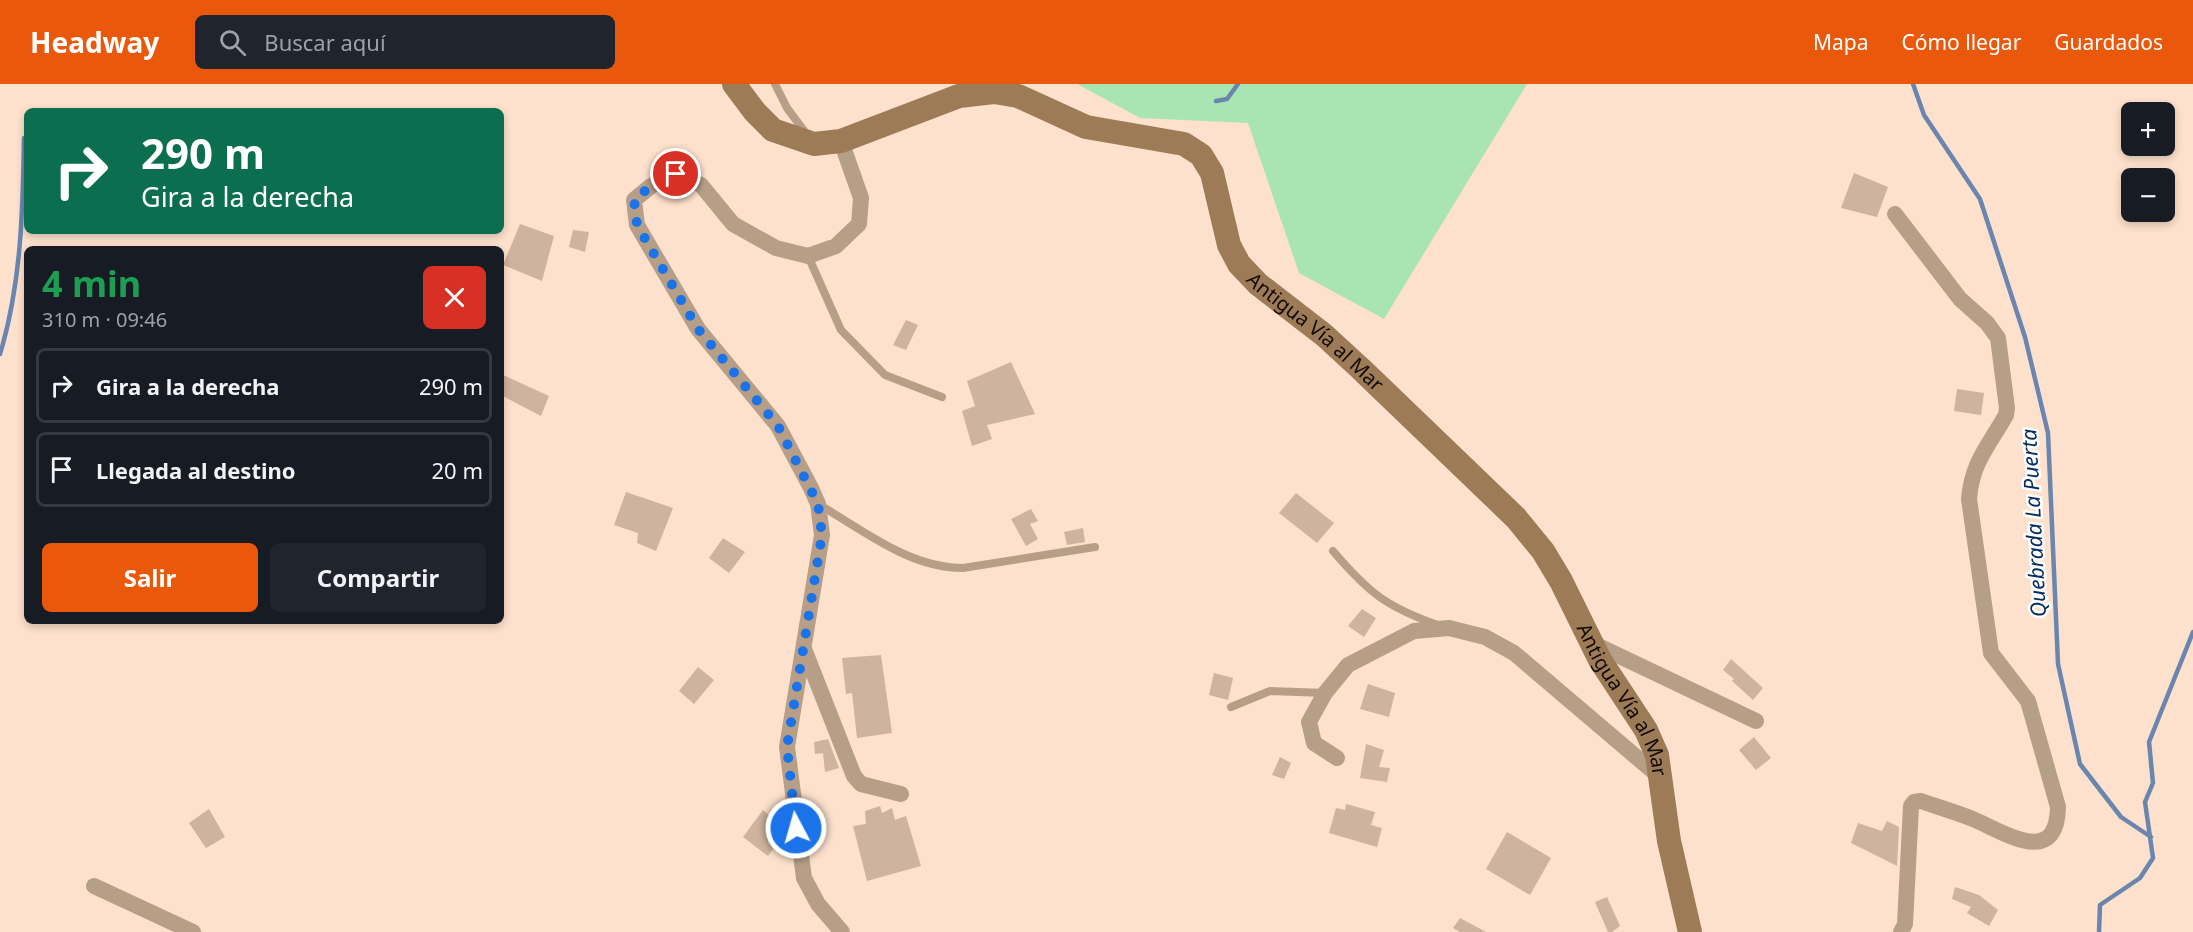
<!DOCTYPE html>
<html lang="es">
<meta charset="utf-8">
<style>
body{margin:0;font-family:"Noto Sans",sans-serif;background:#20242c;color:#f1f3f6;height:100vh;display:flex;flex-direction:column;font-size:22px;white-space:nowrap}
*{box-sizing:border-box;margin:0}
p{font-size:20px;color:#9ea1a6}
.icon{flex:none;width:33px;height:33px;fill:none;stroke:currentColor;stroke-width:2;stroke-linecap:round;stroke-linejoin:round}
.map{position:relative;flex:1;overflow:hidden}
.details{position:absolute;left:24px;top:162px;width:480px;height:378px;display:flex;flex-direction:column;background:#171b24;border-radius:9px;box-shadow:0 3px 9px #0003}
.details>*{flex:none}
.banner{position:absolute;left:24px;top:24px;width:480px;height:126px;border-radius:9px;box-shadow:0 3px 9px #0003;background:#0b6e4f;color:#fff;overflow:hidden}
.buttons{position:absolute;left:2121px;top:18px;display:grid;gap:12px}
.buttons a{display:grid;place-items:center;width:54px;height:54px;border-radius:9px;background:#171b24;box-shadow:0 3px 9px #0003;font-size:30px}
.pin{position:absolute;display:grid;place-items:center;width:51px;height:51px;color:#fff;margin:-26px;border:3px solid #fff;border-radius:50%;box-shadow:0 2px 6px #0007}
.me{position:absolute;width:66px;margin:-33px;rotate:354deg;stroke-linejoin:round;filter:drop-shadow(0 0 4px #0008)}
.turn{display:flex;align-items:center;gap:21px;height:126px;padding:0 18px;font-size:27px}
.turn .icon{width:78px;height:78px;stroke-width:2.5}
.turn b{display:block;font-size:42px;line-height:51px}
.round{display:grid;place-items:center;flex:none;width:63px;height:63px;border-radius:9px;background:#20242c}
.headline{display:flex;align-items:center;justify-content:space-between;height:102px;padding:0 18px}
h1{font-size:36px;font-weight:700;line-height:45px;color:#1e9e55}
.button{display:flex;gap:12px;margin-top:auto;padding:12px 18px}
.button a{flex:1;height:69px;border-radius:9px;background:#ea580c;color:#fff;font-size:24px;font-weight:700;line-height:69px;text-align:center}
.button a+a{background:#20242c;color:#f1f3f6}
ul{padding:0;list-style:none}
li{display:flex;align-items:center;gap:18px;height:75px;margin:0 12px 9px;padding:0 6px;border:3px solid #363941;border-radius:9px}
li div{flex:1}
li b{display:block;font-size:22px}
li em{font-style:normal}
header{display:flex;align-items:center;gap:36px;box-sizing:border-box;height:84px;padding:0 30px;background:#ea580c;color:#fff}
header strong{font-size:28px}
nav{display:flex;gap:33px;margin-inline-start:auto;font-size:21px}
.search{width:420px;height:54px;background:#20242c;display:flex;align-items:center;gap:15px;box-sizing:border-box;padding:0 21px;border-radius:9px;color:#9ea1a6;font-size:22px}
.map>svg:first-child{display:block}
.green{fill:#a8e5b3}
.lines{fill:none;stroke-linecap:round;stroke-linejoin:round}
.stream{stroke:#6a86ae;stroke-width:4.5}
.building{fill:#ceb39f}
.lane{stroke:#b69f86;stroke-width:8}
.street{stroke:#b69f86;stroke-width:16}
.secondary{stroke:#9e7b57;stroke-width:24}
.route{stroke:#1a73e8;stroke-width:10;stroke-dasharray:0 18}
.labels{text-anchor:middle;stroke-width:5;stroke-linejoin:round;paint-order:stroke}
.street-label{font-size:20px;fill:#120904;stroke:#fff}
.water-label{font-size:21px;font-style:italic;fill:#042d61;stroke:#fff}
</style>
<header>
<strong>Headway</strong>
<div class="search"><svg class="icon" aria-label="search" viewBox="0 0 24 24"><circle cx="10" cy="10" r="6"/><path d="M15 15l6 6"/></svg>Buscar aquí</div>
<nav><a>Mapa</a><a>Cómo llegar</a><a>Guardados</a></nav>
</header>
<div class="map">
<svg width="2193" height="848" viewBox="0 0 2193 848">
<rect width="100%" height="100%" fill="#fde1cc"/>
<!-- green -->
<path class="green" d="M1077,0H1527L1384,235L1299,189L1248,39L1140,34Z"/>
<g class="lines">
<!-- stream -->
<path class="stream" d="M1913,0L1924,31L1980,115L2025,253L2048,349L2058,580L2080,680L2121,733L2151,753
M1216,17L1227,15L1238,0
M0,270C21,201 23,126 24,54
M2099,848L2100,821L2140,794L2153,774L2145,718L2153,699L2149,658L2193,548"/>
</g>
<!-- building -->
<path class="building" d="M1854,89L1888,103L1877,133L1841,124Z
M520,140L554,152L542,197L503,181Z
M573,146L589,148L585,168L569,163Z
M906,236L918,241L906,266L893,261Z
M1011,278L1035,330L987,341L992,355L972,362L962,327L975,322L967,297Z
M501,290L549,312L541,332L501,311Z
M1957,305L1984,309L1981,331L1954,327Z
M626,408L673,424L656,467L637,459L638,449L614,441Z
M1296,409L1334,439L1317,459L1279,429Z
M1031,425L1038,437L1030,440L1038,455L1026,462L1011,435Z
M1083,444L1085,458L1067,461L1064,448Z
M723,454L745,468L729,489L709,474Z
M1362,525L1376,534L1364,553L1348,542Z
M881,571L892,649L857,654L852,609L846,610L842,574Z
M1731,575L1763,604L1753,616L1732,597L1734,595L1723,586Z
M698,583L714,596L694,620L679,607Z
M1214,589L1233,594L1228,616L1209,611Z
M1368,600L1395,609L1389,633L1360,625Z
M1754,653L1771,674L1756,686L1739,666Z
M828,655L839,684L825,688L823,669L815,670L814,658Z
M1366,660L1384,666L1379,683L1390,684L1387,698L1360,694Z
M1280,673L1291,679L1284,695L1272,691Z
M1346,720L1375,728L1371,741L1382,744L1377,763L1329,749L1336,724L1345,726Z
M880,722L882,729L892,724L895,736L906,732L921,782L867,797L853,742L866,740L865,727Z
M209,725L225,753L206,764L189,739Z
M763,726L787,747L768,772L743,753Z
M1887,737L1899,743L1897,782L1851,759L1858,739L1882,747Z
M1507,748L1551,774L1530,811L1486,785Z
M1955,803L1979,811L1998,826L1989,842L1967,829L1971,823L1952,815Z
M1607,813L1620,842L1612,848H1608L1595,818Z
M1460,834L1486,848H1460L1453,844Z"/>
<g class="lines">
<!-- lane -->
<path class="lane" d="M775,0L787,24L808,52
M808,172L841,246L885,291L942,313
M818,420C863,446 909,484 963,484L1095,463
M1333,467C1368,508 1386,523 1438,541
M1231,623L1270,607L1325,609"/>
<!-- street -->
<path class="street" d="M841,57L861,114L859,140L836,162L808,172L776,164L733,140L701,101L676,90L651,102L634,116L637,141L698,245L778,342L811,404L818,420L822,451L787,663L804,794L818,820L842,848
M1895,130L1960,215L1987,239L1998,254L2007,324L2006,331C1988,363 1972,378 1969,415L1991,569L2028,617L2058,723C2057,784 2005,749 1973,735C1956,728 1938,723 1921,717L1914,718L1911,722L1905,840L1901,848
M1590,558L1756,637
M804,565L854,692L861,700L901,710
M1337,674L1314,659L1309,638L1325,609L1348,581L1414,547L1449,544L1485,553L1514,569L1661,694
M94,802L193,848"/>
<!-- secondary -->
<path class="secondary" id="s1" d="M734,0L755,28L773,46L814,60L841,57L959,12L994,8L1018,12L1086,43L1184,60L1201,71L1212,89L1229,161L1239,180L1258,200L1324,251L1361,285L1516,434L1543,467L1561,497L1600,576L1646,646L1657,671L1669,757L1690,848"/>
</g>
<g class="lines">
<!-- route -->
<path class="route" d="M676,90L651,102L634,116L637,141L698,245L778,342L818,420L822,451L787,663L796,744"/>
</g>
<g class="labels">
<!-- street labels -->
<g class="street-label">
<text dy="7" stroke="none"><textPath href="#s1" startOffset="730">Antigua Vía al Mar</textPath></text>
<text dy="7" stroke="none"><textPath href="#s1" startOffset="1216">Antigua Vía al Mar</textPath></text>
</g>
<!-- water labels -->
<g class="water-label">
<text transform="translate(2034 439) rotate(-93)" y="7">Quebrada La Puerta</text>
</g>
</g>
</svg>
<div class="buttons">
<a>+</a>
<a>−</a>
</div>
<div class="pin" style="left:676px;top:90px;background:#d93025"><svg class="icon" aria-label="arrive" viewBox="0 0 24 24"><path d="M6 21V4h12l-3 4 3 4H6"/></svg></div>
<svg class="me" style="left:796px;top:744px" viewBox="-20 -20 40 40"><circle r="17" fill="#1a73e8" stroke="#fff" stroke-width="3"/><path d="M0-11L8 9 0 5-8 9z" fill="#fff"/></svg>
<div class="banner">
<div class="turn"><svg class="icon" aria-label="right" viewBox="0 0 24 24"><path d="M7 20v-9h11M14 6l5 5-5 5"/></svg><div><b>290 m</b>Gira a la derecha</div></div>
</div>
<section class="details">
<div class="headline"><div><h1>4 min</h1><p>310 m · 09:46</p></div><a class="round" style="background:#d93025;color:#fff"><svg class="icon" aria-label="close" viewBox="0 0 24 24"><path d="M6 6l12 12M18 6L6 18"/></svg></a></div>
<ul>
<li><svg class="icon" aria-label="right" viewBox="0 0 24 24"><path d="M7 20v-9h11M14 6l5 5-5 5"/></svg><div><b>Gira a la derecha</b></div><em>290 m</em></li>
<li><svg class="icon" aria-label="arrive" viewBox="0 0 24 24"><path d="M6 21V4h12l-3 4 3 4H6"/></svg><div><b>Llegada al destino</b></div><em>20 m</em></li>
</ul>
<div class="button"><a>Salir</a><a>Compartir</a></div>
</section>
</div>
